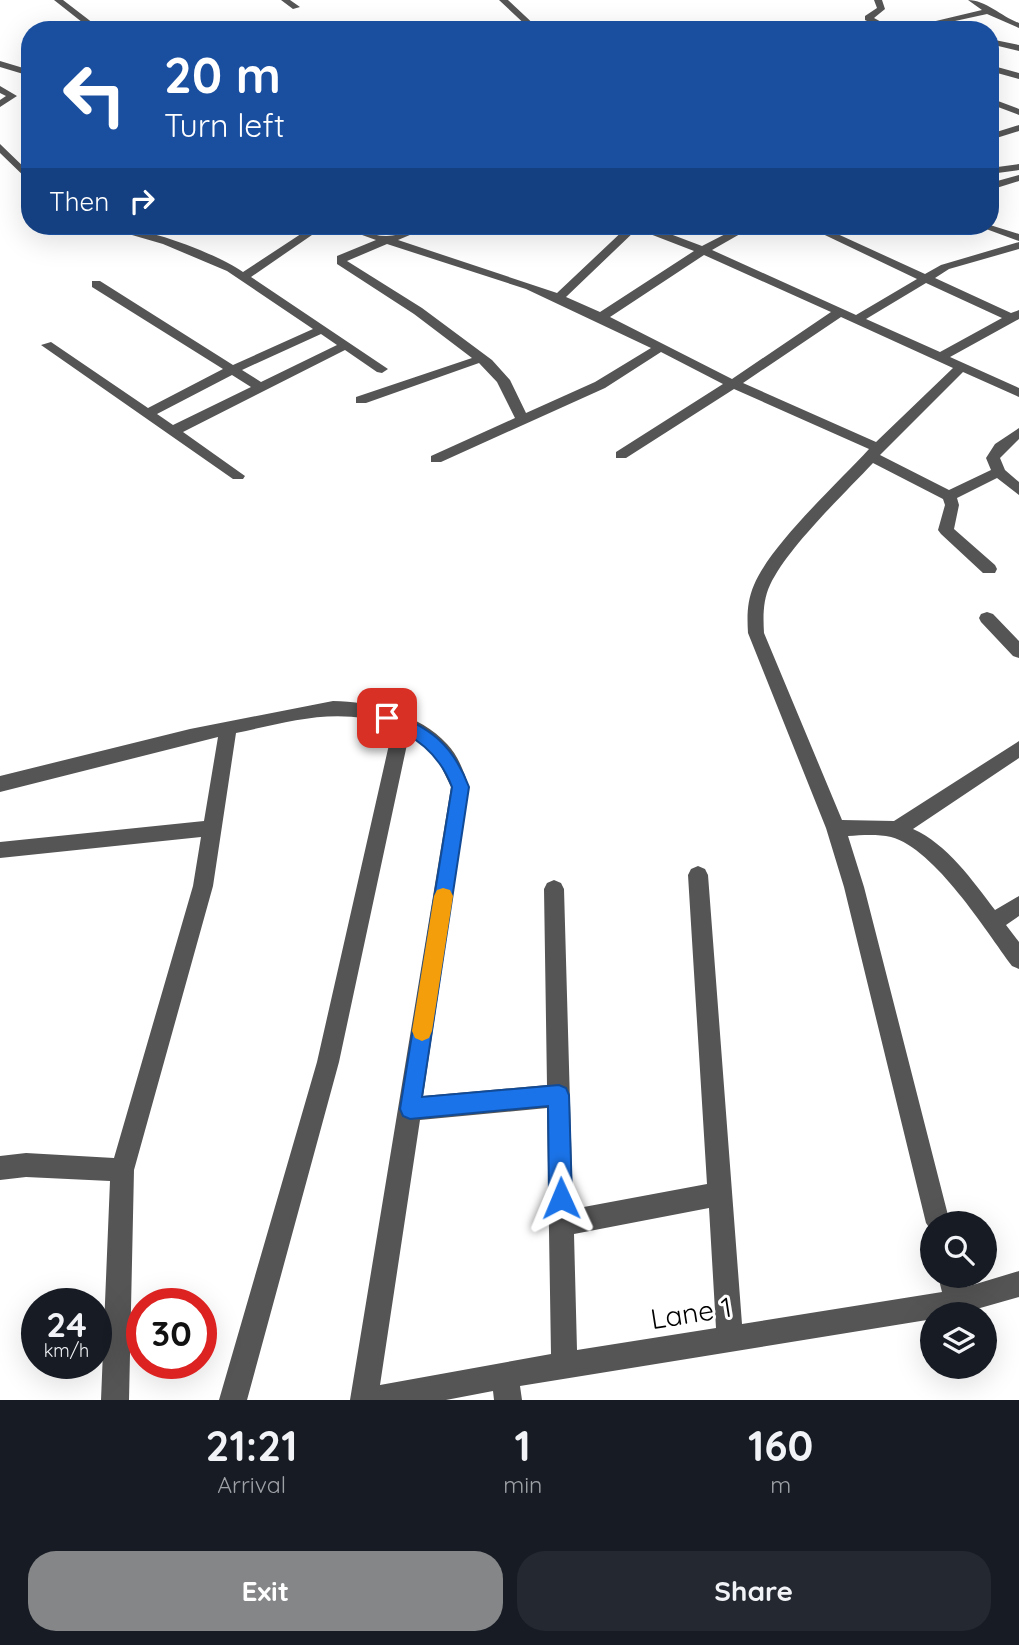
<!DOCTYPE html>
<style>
body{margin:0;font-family:Quicksand,sans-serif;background:#242831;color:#f1f3f6;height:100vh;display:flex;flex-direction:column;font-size:26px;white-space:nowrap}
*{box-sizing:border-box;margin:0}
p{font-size:23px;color:#9ea1a6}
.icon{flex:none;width:38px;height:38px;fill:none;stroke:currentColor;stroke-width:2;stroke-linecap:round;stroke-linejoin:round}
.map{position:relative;height:1400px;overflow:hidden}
.panel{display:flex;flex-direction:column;background:#171b24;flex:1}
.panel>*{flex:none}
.top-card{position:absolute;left:21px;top:21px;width:978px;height:214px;border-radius:28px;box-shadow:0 7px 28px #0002;background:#1a4fa0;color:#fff;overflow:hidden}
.controls{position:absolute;left:920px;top:1211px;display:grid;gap:14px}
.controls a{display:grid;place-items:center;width:77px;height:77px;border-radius:50%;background:#171b24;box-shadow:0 7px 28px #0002;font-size:35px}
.speed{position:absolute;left:21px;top:1288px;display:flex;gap:14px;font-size:35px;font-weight:700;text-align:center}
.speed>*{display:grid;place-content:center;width:91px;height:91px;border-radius:50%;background:#171b24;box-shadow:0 7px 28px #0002;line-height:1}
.speed small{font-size:18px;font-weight:400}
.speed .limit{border:10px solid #d22;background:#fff;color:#111}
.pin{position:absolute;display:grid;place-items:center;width:60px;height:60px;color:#fff;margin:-30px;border-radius:14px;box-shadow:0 4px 10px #0006}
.me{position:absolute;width:77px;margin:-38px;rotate:359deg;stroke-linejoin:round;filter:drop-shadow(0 0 5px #0008)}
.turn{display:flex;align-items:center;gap:24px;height:147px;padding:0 28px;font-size:32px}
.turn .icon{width:91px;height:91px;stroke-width:2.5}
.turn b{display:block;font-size:49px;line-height:60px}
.then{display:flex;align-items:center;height:66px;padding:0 28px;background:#0003;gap:14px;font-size:26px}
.eta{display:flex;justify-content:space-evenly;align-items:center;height:119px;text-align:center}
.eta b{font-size:42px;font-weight:800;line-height:49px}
.action{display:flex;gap:14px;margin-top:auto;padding:14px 28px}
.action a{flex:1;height:80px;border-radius:28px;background:#858687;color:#fff;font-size:28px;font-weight:800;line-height:80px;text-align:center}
.action a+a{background:#242831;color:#f1f3f6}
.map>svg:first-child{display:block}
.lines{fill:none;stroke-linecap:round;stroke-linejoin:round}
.minor{fill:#555;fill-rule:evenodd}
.route{fill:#1a73e8;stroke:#114b97;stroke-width:2}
.slow{fill:#f59e0b}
.labels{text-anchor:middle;stroke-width:6;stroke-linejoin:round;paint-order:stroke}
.near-street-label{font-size:28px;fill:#000;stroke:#fff}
</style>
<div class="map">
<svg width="1019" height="1400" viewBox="0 0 1019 1400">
<rect width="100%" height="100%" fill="#fff"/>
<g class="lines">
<!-- minor -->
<path class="minor" d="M54,0H63L102,30H92Z
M281,0H290L300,7L293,9Z
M499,0H508L540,30H531Z
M874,0H882L885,9L874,18L896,30H885L865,20V16L877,8Z
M968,0C986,0 1002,17 1019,23V28L987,14L914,30H898L982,10Z
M990,39L1019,45V51L990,44Z
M0,61L30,70V76L0,67Z
M990,65L1019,73V79L990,71Z
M0,86L17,96L0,107V100L6,96L0,93Z
M990,98L1019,109V115L990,104Z
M1019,125V131L990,140V134Z
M0,144L30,173V182L0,153Z
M1019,164V170L990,174V168Z
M1019,175V181L990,190V183Z
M990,225L1019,234V241L978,226Z
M101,226C139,224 212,251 243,272L313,226H325L251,277L388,369L382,373L377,372L345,350L183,432L245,476L243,479H233L41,345L51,342L148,408L223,369L92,287V281H100L233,365L313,329L227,271L163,244ZM321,334L337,345L261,382L242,370ZM232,375L251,387L173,425L157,414Z
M337,226C354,226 374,237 387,236C402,236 414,226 431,226L398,240L557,293L628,226H649L702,246L741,226H754L712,250L856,315L917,279L806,226H820L925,274L941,265L1019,242V249L949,269L935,278L1011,313L1019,310V319L950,357L1019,388V397L963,372L880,455L949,490L991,470L986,458L995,444L1019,428V439L1000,458L1005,470L1019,482V495L997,478L957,498L959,505L954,529L995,565L997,569L995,573H983L941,534L938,530L945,505L943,499L873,463C843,495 788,547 770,585C763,600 763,616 764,633L842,820L894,821L1019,741V758L913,829C947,844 973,881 995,910L1019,896V916L1006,925L1019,942V969L1012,966C986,931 935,849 891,837C878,834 862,835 848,836L864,887L950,1223H933V1233L926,1223L844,887L826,828L748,633C747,616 747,601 754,585C771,544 837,484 869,449L734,389L626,458H616V452L723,384L661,352L605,388L441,462H431V456L515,418L497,382L479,363L366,403H356V397L472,358L414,314L337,264V256L376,240ZM637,229L694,251L600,312L566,297ZM387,244L526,289L651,348L595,382L526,413L510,380L492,360L422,308L347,261ZM704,255L831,312L732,379L610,317ZM926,283L1002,318L940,352L866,319ZM841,317L953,368L876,442L743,383Z
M987,612L993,614L1019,641V658L1013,656L981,622L979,618L981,614Z
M333,701C371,701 421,715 447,744C458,755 464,772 469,787L423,1096L547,1085L544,889L547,883L554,880L561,883L564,889L573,1209L707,1184L688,875L691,869L698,866L705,869L708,875L742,1324L942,1292L938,1276H964L966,1287L1019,1271V1297L959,1314H933V1319L520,1386L522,1400H494L493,1391L446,1400H350L451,787L435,754L409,735L339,1062L247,1400H219L317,1062L393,727C341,705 289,722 236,733L213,886L134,1170L129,1400H101L110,1181L26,1177L0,1180V1156L26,1153L114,1158L193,886L201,837L0,858V842L204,821L218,737L0,792V776L190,729ZM547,1108L551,1354L380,1385L420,1120ZM709,1208L716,1328L577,1350L574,1234Z"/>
</g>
<!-- route -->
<path class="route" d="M387,712C430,726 453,745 469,787L422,1097L559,1085L566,1088L569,1095L572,1198L568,1206L561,1209L553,1206L549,1198L548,1106L410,1119L403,1116L400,1109L452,787C439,753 415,735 382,723V714Z"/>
<!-- slow -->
<path class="slow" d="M443,888L450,890L453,896L432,1031L429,1038L422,1041L415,1038L412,1031L434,896L437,890Z"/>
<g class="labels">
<!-- near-street labels -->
<g class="near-street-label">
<text transform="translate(691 1313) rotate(-9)" y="10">Lane 1</text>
</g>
</g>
</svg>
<div class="controls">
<a><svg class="icon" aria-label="search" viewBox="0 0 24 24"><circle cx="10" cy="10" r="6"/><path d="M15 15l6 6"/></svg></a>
<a><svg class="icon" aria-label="layers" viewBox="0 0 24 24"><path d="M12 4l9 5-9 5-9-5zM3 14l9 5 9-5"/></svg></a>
</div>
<div class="speed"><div>24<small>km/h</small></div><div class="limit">30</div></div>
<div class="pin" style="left:387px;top:718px;background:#d93025"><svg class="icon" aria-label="arrive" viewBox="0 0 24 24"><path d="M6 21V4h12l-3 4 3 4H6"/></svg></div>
<svg class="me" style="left:561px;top:1198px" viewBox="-20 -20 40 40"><path d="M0-17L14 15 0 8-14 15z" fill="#1a73e8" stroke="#fff" stroke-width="4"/></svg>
<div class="top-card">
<div class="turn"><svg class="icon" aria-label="left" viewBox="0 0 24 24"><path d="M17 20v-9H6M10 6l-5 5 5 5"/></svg><div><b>20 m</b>Turn left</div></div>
<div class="then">Then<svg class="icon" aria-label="right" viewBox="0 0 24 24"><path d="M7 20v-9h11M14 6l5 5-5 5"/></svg></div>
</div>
</div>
<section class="panel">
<div class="eta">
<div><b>21:21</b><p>Arrival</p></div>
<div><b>1</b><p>min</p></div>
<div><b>160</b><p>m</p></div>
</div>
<div class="action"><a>Exit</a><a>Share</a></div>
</section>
